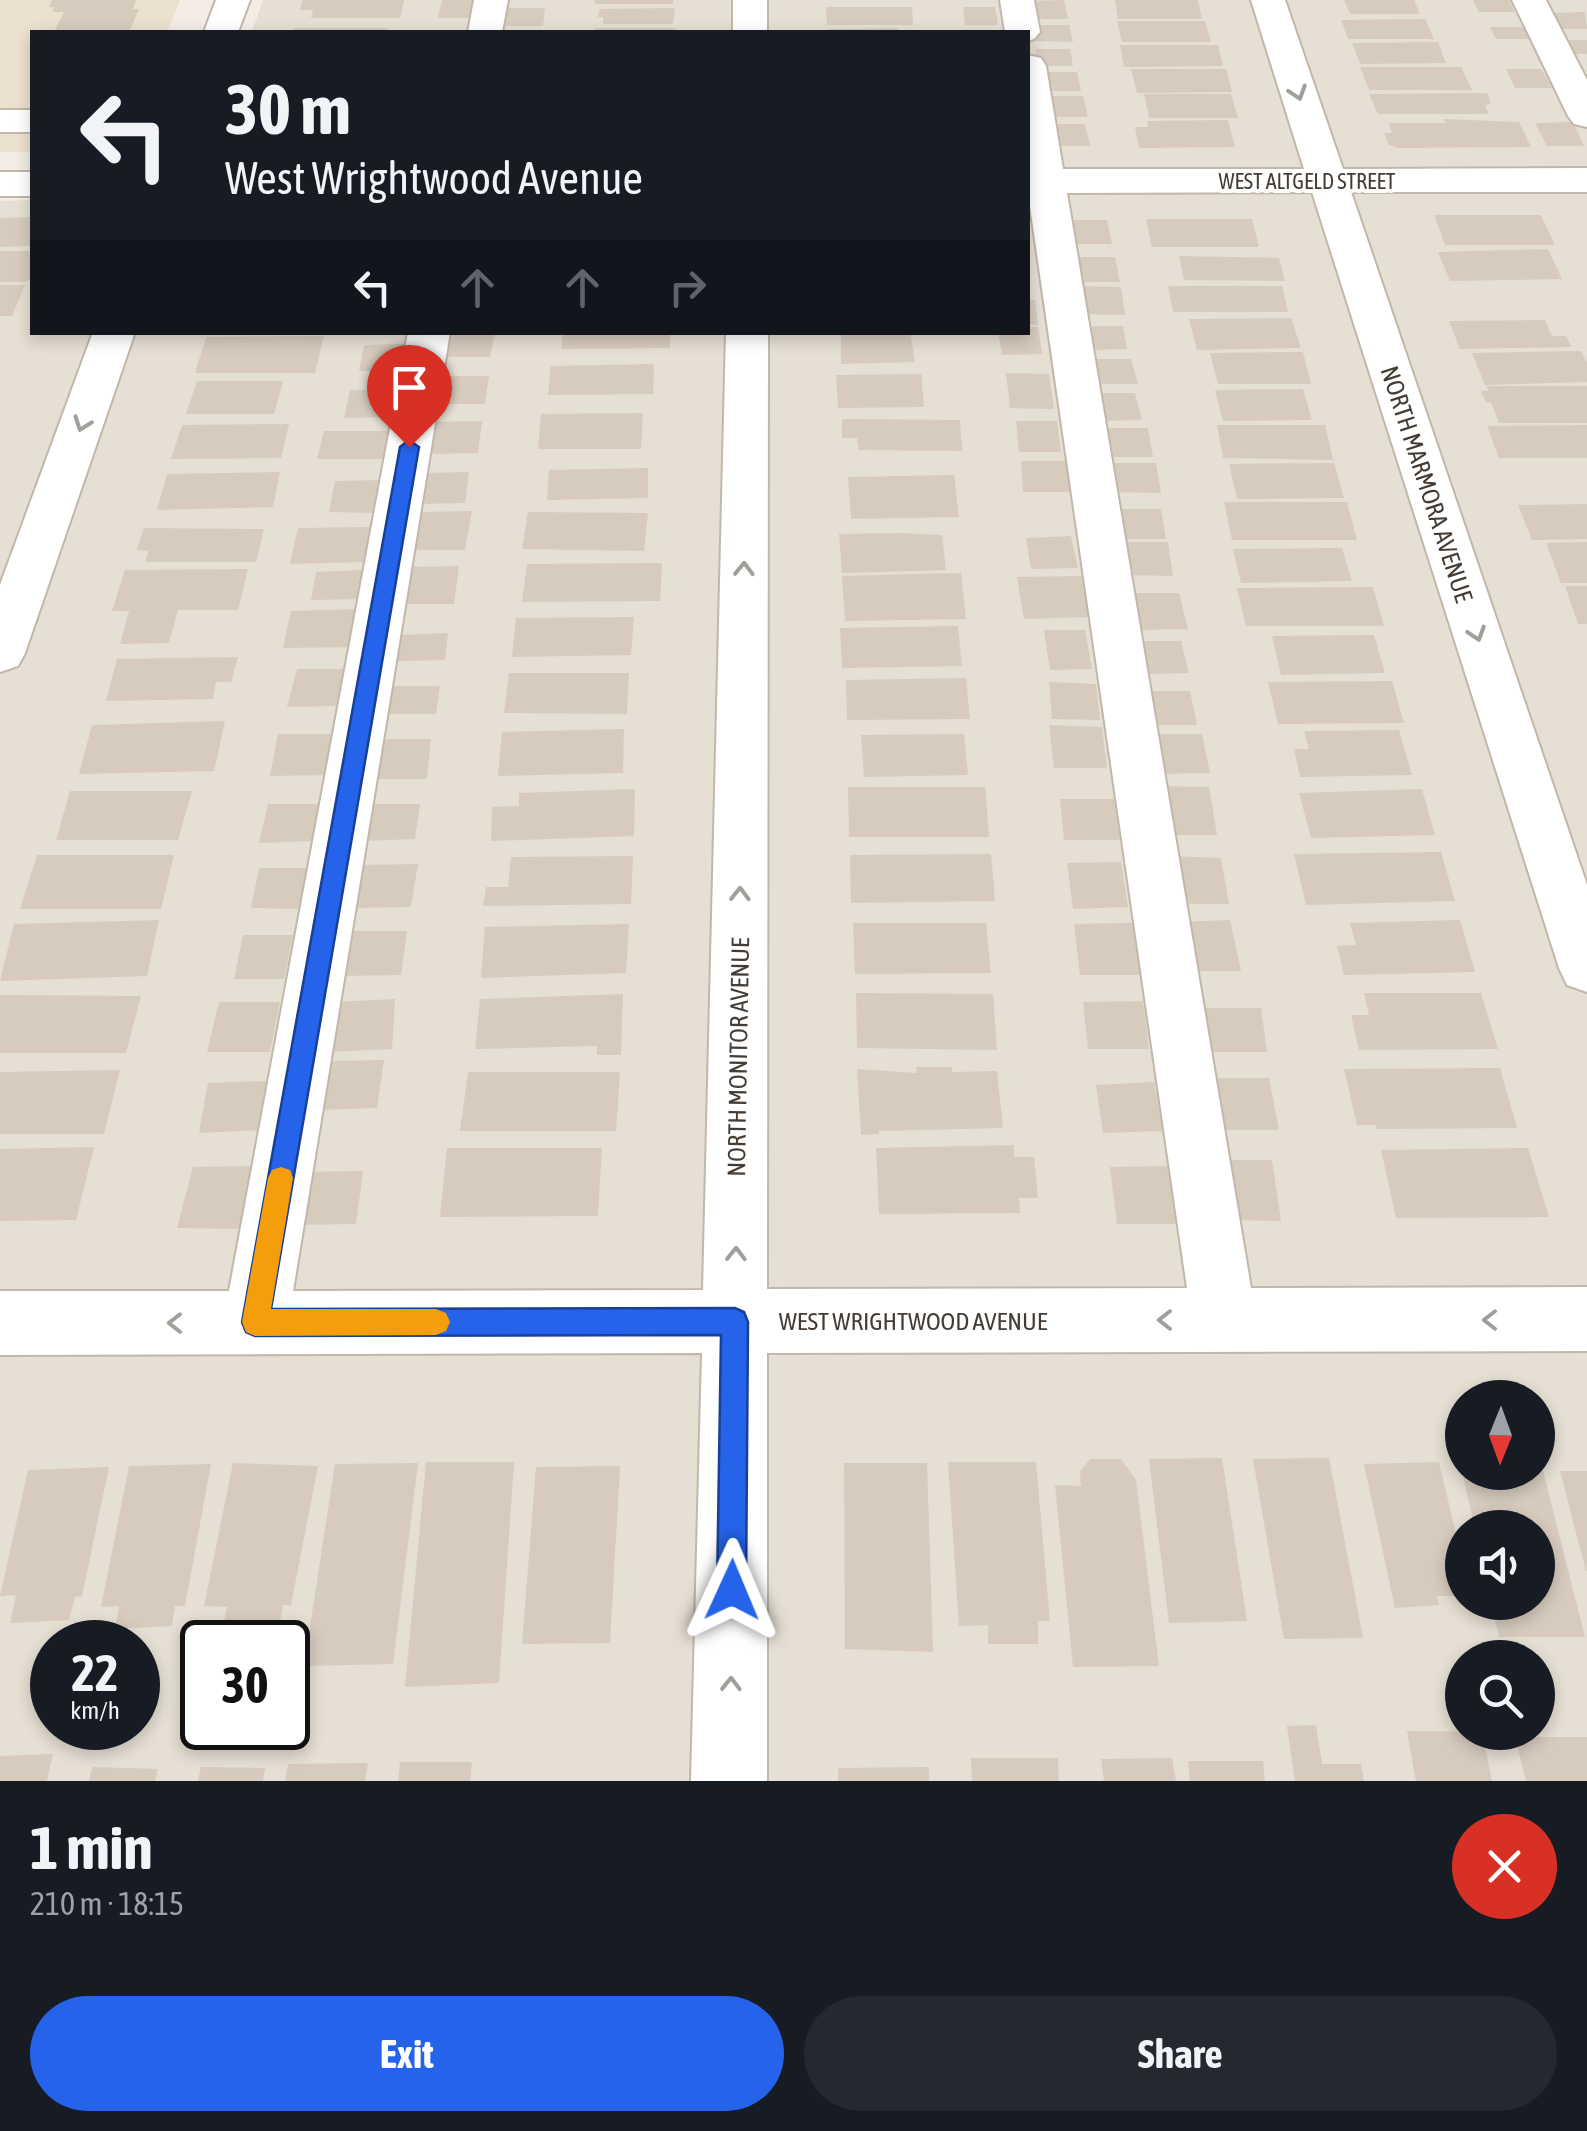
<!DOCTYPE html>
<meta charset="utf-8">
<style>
body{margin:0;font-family:"Asap Condensed",sans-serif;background:#242831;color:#f1f3f6;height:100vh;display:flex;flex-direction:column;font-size:38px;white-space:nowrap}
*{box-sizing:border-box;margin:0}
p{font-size:32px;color:#9ea1a6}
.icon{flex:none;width:55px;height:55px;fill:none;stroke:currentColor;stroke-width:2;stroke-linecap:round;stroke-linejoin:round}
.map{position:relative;height:1781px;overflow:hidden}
.sheet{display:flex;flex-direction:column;background:#171b24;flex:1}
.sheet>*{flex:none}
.top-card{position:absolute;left:30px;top:30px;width:1000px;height:305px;border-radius:0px;box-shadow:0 5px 15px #0003;background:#171b24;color:#f1f3f6;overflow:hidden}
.needle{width:65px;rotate:181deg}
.fabs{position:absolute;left:1445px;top:1380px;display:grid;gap:20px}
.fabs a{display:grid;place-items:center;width:110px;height:110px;border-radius:50%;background:#171b24;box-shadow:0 5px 15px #0003;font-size:50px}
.speed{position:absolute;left:30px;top:1620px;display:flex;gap:20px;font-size:50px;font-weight:700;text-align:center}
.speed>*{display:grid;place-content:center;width:130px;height:130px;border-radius:50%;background:#171b24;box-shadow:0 5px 15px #0003;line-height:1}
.speed small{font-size:25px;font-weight:400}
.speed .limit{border:5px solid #111;border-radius:15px;background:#fff;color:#111}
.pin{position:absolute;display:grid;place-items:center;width:85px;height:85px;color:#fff;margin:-102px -42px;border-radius:50% 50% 50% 0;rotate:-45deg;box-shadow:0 0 10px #0007}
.pin .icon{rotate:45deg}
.me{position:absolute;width:110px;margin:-55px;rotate:1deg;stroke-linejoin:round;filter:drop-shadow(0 0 8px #0008)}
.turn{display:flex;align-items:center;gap:35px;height:210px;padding:0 30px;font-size:45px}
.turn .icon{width:130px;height:130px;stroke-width:2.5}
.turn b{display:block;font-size:70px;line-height:85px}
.lanes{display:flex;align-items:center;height:95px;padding:0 30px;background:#0003;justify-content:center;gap:50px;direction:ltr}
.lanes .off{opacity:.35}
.round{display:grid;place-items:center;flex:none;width:105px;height:105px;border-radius:52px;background:#242831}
.headline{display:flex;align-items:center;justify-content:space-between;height:170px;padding:0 30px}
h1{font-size:60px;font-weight:700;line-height:75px}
.primary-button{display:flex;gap:20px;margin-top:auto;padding:20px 30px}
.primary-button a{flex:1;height:115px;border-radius:60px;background:#2563eb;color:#fff;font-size:40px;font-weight:700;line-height:115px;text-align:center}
.primary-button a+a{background:#242831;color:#f1f3f6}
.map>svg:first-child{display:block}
.residential{fill:#e6dfd3;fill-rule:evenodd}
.education{fill:#ece1cf}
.building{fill:#d7cbbe}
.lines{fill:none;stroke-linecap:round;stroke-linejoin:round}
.minor-casing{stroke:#c1b7ab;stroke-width:4}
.minor{fill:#fff;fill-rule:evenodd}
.oneway{stroke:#a29e9a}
.route{fill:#2563eb;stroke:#184099;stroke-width:2.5}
.slow{fill:#f59e0b}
.labels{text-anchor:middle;stroke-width:8;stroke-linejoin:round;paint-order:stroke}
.far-street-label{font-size:22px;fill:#453d35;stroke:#fff}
.street-label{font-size:25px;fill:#453d35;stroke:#fff}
</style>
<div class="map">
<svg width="1587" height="1781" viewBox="0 0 1587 1781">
<rect width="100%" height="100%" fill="#f3ede5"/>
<!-- residential -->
<path class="residential" d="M263,0H1587V1781H0V201L32,200V332H1028V32H252ZM1462,1398H1538V1472H1462ZM1462,1528H1538V1602H1462ZM52,1642H138V1728H52ZM202,1642H288V1728H202ZM1462,1658H1538V1732H1462Z"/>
<!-- education -->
<path class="education" d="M0,0H180L167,32H32V152H0Z"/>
<!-- building -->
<path class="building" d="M52,0H136L133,9H139L129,32H54L64,12H52L54,7H49Z
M303,0H404L400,18H311L313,10H300Z
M442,0H476L472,18H438Z
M595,0H673V4H595Z
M1064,0L1068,19H1030L1027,1Z
M1115,0H1198L1202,19H1118Z
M1344,0H1414L1420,14H1350Z
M1473,0H1509L1515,12H1479Z
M826,7H912L913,25H827Z
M963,7H995L998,25H965Z
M508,8H545L543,26H504Z
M675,8L673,24H603V17H598L600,9Z
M1585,12L1587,29H1559L1551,13Z
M1425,19L1434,39H1348L1341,20Z
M1117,21H1205L1211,42H1122Z
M1033,25H1069L1073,42L1035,41Z
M1490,27H1526L1532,39H1496Z
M294,28H388L386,32H293Z
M595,28H676L675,32H594Z
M898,28V32H829V29Z
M1565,40H1587V54H1571Z
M1438,42L1446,63L1360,64L1352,43Z
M1120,45H1218L1223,66L1124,67Z
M1035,49H1070L1073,66H1038Z
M1360,67H1461L1472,90H1369Z
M1131,69H1226L1232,92L1137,93Z
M1506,69H1541L1552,88H1515Z
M1039,72H1077L1081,91H1042Z
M1487,93L1491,104L1485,105L1489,114H1378L1369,94Z
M1144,94H1231L1238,118H1149Z
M1045,96H1083L1088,117H1048Z
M1443,119L1519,122L1531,147L1399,148L1389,145L1384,133H1392L1389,123H1446Z
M1228,120L1235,147L1139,148L1135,127H1148L1147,121Z
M1573,122L1584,146H1547L1535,123Z
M1046,124H1085L1090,146H1050Z
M1434,215H1541L1555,245H1445Z
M32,217V246L0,247V218Z
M1146,219H1252L1259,247H1152Z
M1066,220H1107L1112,244H1070Z
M1548,249L1562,279L1450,281L1438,252Z
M0,251H32L31,278L26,282H0Z
M1179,256L1279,258L1285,281L1184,280Z
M1075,257H1115L1120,282H1080Z
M0,285H25L12,316H0Z
M1076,286L1121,287L1125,315L1079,314Z
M1168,286H1282L1288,312H1173Z
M1028,300H1035L1038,325H1028Z
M1291,318L1301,348L1197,350L1189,319Z
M1545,320L1552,336H1566L1572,347L1460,349L1449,321Z
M1082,326H1123L1127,349L1087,350Z
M1028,327H1038L1042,354L1002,355L998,332H1028Z
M453,332H495L490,357H447Z
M563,332H662L670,335V348L561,349Z
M910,332L915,362L841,364V333Z
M324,336L315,373H195L206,337Z
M407,344L402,371H359L364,345Z
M1581,351L1587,363V382L1485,385L1472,353Z
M1303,352L1311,384H1218L1210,353Z
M1091,359H1131L1138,384H1095Z
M654,364L653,394L548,395L551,366Z
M1006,373L1049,374L1054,409L1010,408Z
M921,374L924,407L838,408L836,375Z
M444,376H489L485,404H440Z
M197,381H283L274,414H186Z
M1487,386H1587V423H1499L1491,402H1486L1481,391H1488Z
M398,389L393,417L344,418L350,390Z
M1303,389L1312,420L1223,421L1215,390Z
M1094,393H1135L1142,420L1100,421Z
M643,413L641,449H538L541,414Z
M842,419L960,420L962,451L859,450L857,438H842Z
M482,421L478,453L430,454L434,422Z
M1016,421H1057L1061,452H1019Z
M289,424L281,458L171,459L182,425Z
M1217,425H1325L1333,460L1223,458Z
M1587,425V458H1499L1487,426Z
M1102,428H1148L1153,457H1106Z
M324,431H390L385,459H317Z
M1021,461H1067L1070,492H1023Z
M1108,463H1156L1161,493L1111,492Z
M1334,463L1344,498L1237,499L1229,464Z
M648,468V498L547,500L549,470Z
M280,472L273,507L157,510L167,474Z
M469,472L465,503L421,504L426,473Z
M954,475L959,517L851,519L848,477Z
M383,480L376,513L329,512L335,481Z
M1224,502H1347L1357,540H1232Z
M1587,504V539L1532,540L1518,505Z
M1113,509H1161L1166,539H1118Z
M472,511L465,550H415L421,512Z
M528,512L648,513L644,551L522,549Z
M370,527L364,562L290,564L298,528Z
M144,528L264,529L256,562H145L149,551L137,550Z
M901,533L942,535L946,570L842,573L839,534Z
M1071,536L1078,568L1031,569L1026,538Z
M1120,542H1168L1173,576L1124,575Z
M1587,542V583H1561L1546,543Z
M1342,548L1352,581L1241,583L1233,549Z
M662,563L660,601L522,602L527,564Z
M459,566L454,604H404L410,567Z
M248,569L238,610H178L169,643L120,644L129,611H112L125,570Z
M362,570L357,599L311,600L316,572Z
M961,573L966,619L845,621L842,576Z
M1082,576L1091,617L1024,619L1017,577Z
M1565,586H1587V624H1578Z
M1373,587L1384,626H1246L1237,588Z
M1130,593H1179L1188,629L1136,630Z
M362,609L355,647L283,648L291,611Z
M634,617L631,655L512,657L516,618Z
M958,626L962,666L842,668L840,628Z
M1044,630H1085L1092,669L1050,670Z
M448,633L445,660L397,661L400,635Z
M1374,635L1385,673L1281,675L1272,636Z
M1136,641H1181L1189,673L1142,674Z
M238,657L231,682H216L213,699L106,701L117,659Z
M297,669H346L338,706L287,707Z
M509,673H629L627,714L504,713Z
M966,678L970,719L847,720L846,680Z
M1392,681L1404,723L1278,724L1268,682Z
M1049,682L1096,684L1100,720L1052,719Z
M391,686H440L436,714H386Z
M1144,691H1190L1197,725H1151Z
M225,721L214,771L79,774L92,725Z
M1049,725L1102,727L1107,768H1054Z
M624,729L623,773L498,776L502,732Z
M1399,730L1412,775L1300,777L1294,749H1309L1304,731Z
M278,734H335L326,775L270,776Z
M964,734L968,775L864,777L861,735Z
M1153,734H1202L1210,773L1161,774Z
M380,739H431L427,779H373Z
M1156,786L1209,787L1217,835H1166Z
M848,787H985L989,837H849Z
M635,789L634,836L491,841L492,807L519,806V793Z
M1422,789L1435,835L1311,838L1299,793Z
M70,791H192L178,840H56Z
M1060,799H1114L1120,840H1064Z
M268,804H319L312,841L259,843Z
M369,804H420L415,839L364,841Z
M1441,852L1455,901L1306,905L1294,854Z
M991,854L995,901L851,903L850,855Z
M37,855H174L161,909H20Z
M633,856L631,904L483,906L486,887H508L511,857Z
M1169,856L1221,858L1229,904H1178Z
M1121,862L1128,907L1073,909L1067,863Z
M418,864L411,907L352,908L358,865Z
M259,868H310L300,909L251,908Z
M159,920L147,976L0,981L14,924Z
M1230,920L1241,971H1189L1180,922Z
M1460,920L1475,972L1344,975L1337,946L1356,945L1350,923Z
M853,923H986L991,973L855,974Z
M1132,923L1140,975H1080L1074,924Z
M629,924L626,973L481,978L485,927Z
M350,931H407L401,975L341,976Z
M243,935H293L284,979H234Z
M856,993L993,994L997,1050L857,1048Z
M1364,993H1481L1498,1049L1359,1050L1351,1015H1369Z
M623,994L621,1055H597V1046L475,1049L480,999Z
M0,995L141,996L126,1053H0Z
M395,999L392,1049L327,1052L332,1002Z
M1143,1001L1149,1049H1088L1083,1002Z
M219,1002H280L270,1052H207Z
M1200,1008H1261L1267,1052H1208Z
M384,1060L377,1108L319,1110L326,1061Z
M916,1067H952V1072L997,1071L1003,1128L879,1131V1134L861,1135L857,1069L917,1073Z
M1500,1068L1517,1128L1377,1129L1376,1125H1357L1344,1069Z
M120,1070L104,1134H0V1072Z
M468,1072H620L616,1131H460Z
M1211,1078H1269L1279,1130H1221Z
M267,1081L260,1130L199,1133L208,1083Z
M1154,1082L1163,1131L1103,1133L1096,1085Z
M1014,1145V1157H1034L1038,1198H1019L1020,1213L879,1214L876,1148Z
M94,1147L76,1220L0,1221V1149Z
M447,1148H602L598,1216L440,1217Z
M1528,1148L1549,1217L1396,1218L1381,1150Z
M1223,1160H1272L1281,1221L1232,1220Z
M256,1166L241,1229L177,1228L193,1167Z
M1172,1166L1182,1224H1117L1110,1167Z
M363,1171L356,1224L292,1225L300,1172Z
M1222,1458L1247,1621L1169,1623L1149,1459Z
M1329,1458L1363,1638L1284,1639L1253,1459Z
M1090,1459H1121L1136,1480L1159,1666L1073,1667L1055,1485L1081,1486L1080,1472Z
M426,1462H514L499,1683L405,1687Z
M948,1462H1036L1050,1621H1038V1644H988V1625L959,1626Z
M1439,1462L1462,1559V1596H1437L1439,1605L1395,1608L1364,1464Z
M233,1463L318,1466L291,1605H283L279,1628L223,1626L227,1607L204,1606Z
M418,1463L393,1664L304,1666L335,1464Z
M844,1463H927L933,1652L845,1649Z
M211,1464L185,1606H175L172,1626L115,1629L119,1606L101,1607L129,1466Z
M620,1466L610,1643L522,1644L536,1467Z
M109,1467L82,1596L75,1597L69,1620L10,1623L16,1595L0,1596L28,1470Z
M1538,1471H1543L1585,1637H1499L1491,1602H1538V1528H1475L1462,1472Z
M1560,1471H1587V1571H1586Z
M1316,1725L1322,1764H1361L1364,1781H1295L1287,1726Z
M1407,1731L1482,1732L1492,1781H1416Z
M1515,1737H1587V1781H1526Z
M53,1754L47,1781H0V1756Z
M971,1758H1058L1059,1781H972Z
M1172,1758L1176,1781H1104L1101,1759Z
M1188,1761H1263L1265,1781H1190Z
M400,1762H472L470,1781H398Z
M368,1763L365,1781H285L288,1764Z
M92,1767L158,1769L155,1781H89Z
M201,1767L265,1768L263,1781H198Z
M929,1767V1781H838V1768Z"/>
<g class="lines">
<!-- minor casing -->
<g class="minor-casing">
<path id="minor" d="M216,0H250L238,32H204Z
M474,0H508L502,32H468Z
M733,0H767V32H733Z
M1000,0H1034L1040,32L1034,39L1028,41V32H1005Z
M1251,0H1285L1343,169L1587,168V192H1351L1587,885V992L1567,985L1559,968L1312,192L1067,193L1251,1288L1587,1287V1351L767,1353V1781H691L702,1353L0,1355V1291H229L408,332H450L293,1291L703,1290L726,332H768L767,1289L1187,1288L1028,192V55L1041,58L1046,66L1063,169H1304Z
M1512,0H1546L1587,80V127L1574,124L1568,116Z
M0,110H32V132H0Z
M0,172H32V196H0Z
M93,332H135L25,653L18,666L0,672V585Z"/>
</g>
<!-- minor -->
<use href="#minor" class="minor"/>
</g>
<!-- one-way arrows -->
<defs><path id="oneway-chevron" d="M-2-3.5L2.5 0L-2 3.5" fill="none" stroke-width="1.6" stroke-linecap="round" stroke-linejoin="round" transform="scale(2.5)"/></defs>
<g class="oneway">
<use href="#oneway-chevron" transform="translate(1298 93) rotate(72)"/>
<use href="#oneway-chevron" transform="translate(82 424) rotate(110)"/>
<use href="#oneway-chevron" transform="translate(744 569) rotate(-89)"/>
<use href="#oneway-chevron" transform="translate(1477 634) rotate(72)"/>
<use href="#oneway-chevron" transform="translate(740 894) rotate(-89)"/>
<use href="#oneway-chevron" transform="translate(736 1254) rotate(-89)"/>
<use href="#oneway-chevron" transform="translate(1165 1320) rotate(180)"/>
<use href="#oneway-chevron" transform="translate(1490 1320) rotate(180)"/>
<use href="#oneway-chevron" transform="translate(175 1323) rotate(180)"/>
<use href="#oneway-chevron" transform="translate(731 1684) rotate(-89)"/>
</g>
<!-- route -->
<path class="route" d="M409,440L419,447L271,1309L735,1308L744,1312L748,1322L746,1590L742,1600L732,1604L721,1600L717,1590L721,1335L255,1336L246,1332L242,1322L400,447Z"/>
<!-- slow -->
<path class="slow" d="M281,1167L290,1170L293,1178L271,1309H436L446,1313L450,1322L446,1331L436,1335L255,1336L246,1332L242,1322L268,1178L272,1170Z"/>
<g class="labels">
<!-- far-street labels -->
<g class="far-street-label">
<text x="1307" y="189">WEST ALTGELD STREET</text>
</g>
<!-- street labels -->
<g class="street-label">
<text transform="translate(1427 484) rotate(72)" y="9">NORTH MARMORA AVENUE</text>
<text transform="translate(738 1057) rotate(-89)" y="9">NORTH MONITOR AVENUE</text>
<text x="913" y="1330">WEST WRIGHTWOOD AVENUE</text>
</g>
</g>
</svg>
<div class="fabs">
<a><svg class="needle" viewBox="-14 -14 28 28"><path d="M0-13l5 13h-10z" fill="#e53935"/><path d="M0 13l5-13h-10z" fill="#9ea1a6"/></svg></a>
<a><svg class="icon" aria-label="sound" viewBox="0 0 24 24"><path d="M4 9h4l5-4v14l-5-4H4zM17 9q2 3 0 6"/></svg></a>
<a><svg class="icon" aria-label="search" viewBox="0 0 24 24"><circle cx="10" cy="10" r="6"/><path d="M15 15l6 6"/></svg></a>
</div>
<div class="speed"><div>22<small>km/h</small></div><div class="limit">30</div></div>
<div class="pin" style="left:409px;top:447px;background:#d93025"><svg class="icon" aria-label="arrive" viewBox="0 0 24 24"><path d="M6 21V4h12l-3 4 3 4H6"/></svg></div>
<svg class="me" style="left:732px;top:1590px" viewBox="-20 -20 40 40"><path d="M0-17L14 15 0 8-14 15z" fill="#2563eb" stroke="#fff" stroke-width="4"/></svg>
<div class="top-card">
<div class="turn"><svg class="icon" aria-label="left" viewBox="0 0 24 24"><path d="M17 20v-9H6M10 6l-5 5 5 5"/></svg><div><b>30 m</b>West Wrightwood Avenue</div></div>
<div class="lanes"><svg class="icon" aria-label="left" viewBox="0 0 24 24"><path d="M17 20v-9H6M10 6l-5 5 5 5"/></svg><svg class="icon off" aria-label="ahead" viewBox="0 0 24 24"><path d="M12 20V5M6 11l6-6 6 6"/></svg><svg class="icon off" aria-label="ahead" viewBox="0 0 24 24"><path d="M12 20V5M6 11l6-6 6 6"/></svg><svg class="icon off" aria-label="right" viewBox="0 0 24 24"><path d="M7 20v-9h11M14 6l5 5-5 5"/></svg></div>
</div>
</div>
<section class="sheet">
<div class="headline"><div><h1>1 min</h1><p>210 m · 18:15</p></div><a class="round" style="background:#d93025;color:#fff"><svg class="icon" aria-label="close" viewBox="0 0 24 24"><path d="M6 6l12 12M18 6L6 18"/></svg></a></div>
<div class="primary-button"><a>Exit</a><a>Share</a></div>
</section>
